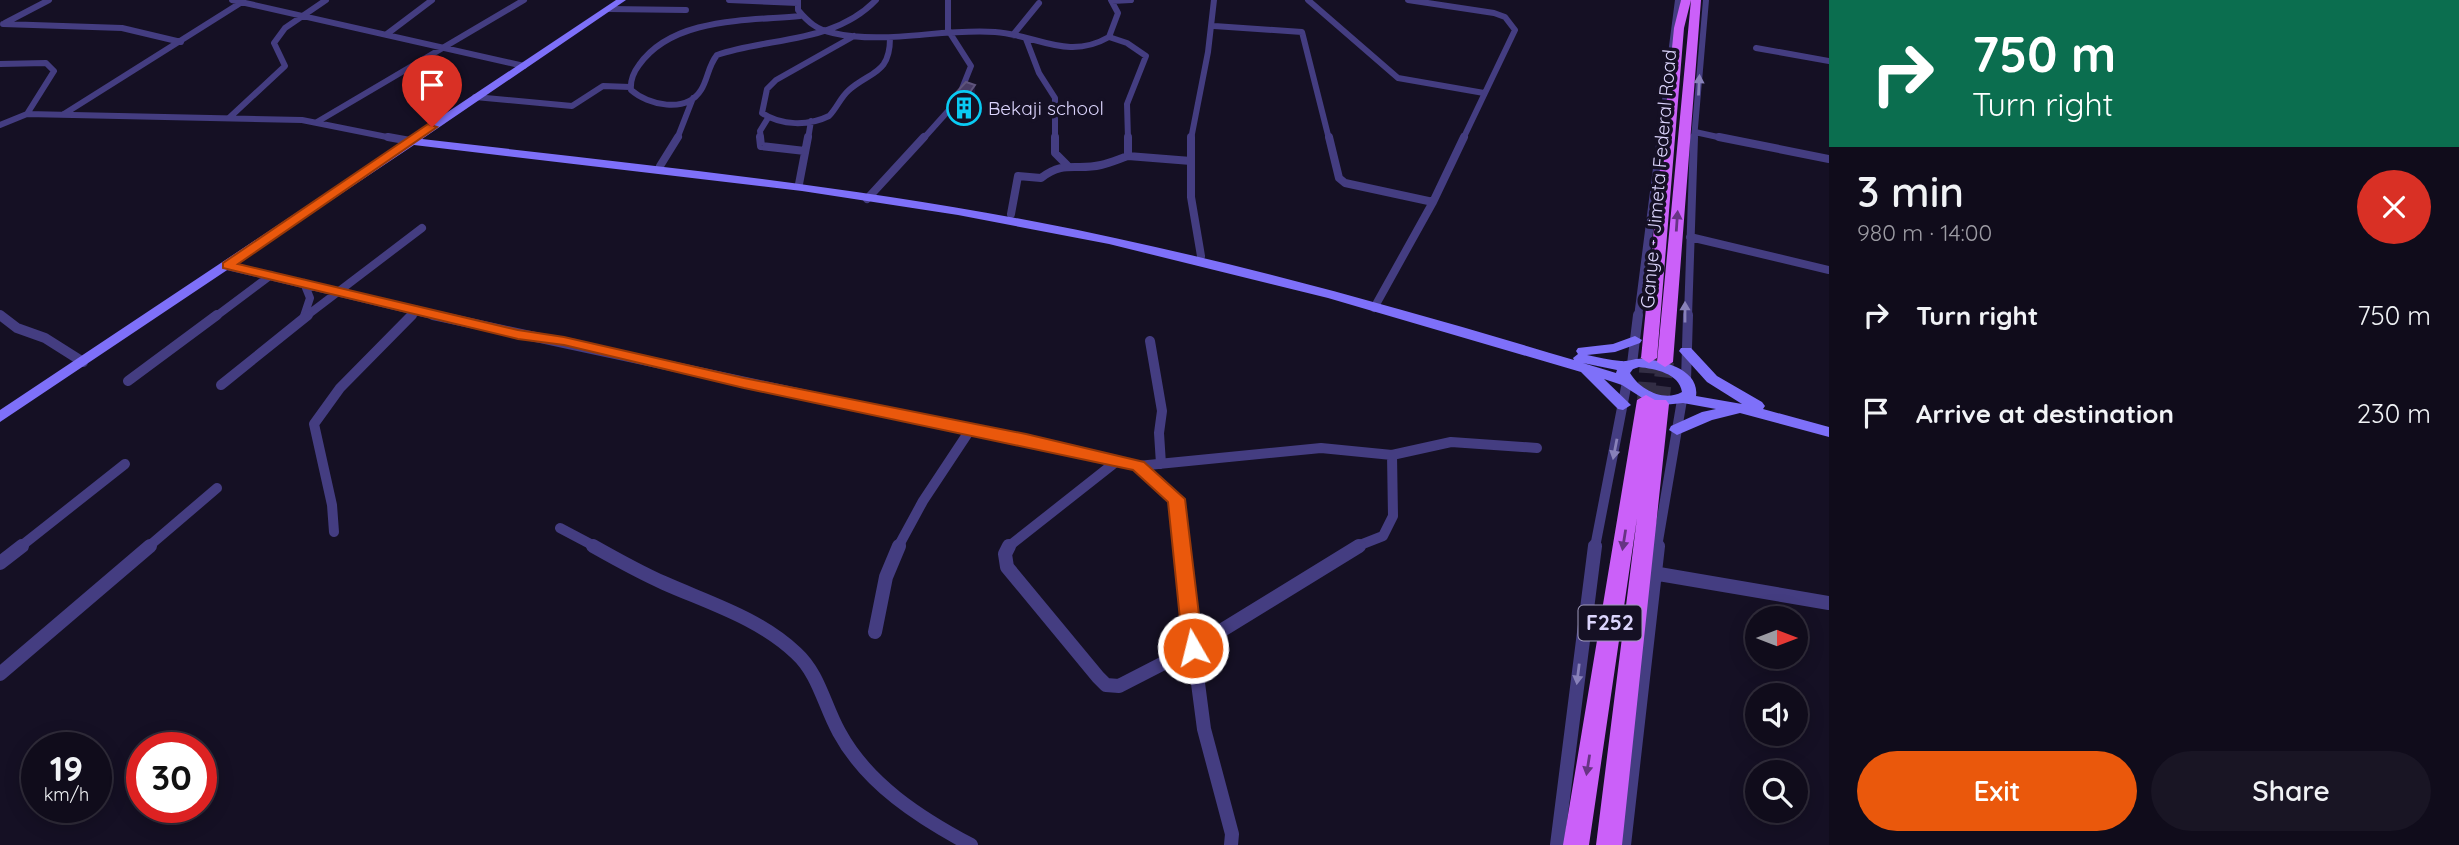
<!DOCTYPE html>
<meta charset="utf-8">
<style>
body{margin:0;font-family:Quicksand,sans-serif;background:#191524;color:#f1f3f6;height:100vh;display:flex;flex-direction:column;font-size:26px;white-space:nowrap}
*{box-sizing:border-box;margin:0}
p{font-size:23px;color:#9c9ba3}
.icon{flex:none;width:38px;height:38px;fill:none;stroke:currentColor;stroke-width:2;stroke-linecap:round;stroke-linejoin:round}
.map{position:relative;flex:1;overflow:hidden}
.panel{display:flex;flex-direction:column;background:#100c1b;width:630px}
.panel>*{flex:none}
.banner{background:#0b6e4f;color:#fff;overflow:hidden}
.needle{width:46px;rotate:90deg}
.buttons{position:absolute;left:1745px;top:606px;display:grid;gap:14px}
.buttons a{display:grid;place-items:center;width:63px;height:63px;border-radius:50%;background:#100c1b;box-shadow:0 4px 18px #0003,0 0 0 2px #302c3a;font-size:35px}
.speed{position:absolute;left:21px;top:732px;display:flex;gap:14px;font-size:35px;font-weight:700;text-align:center}
.speed>*{display:grid;place-content:center;width:91px;height:91px;border-radius:50%;background:#100c1b;box-shadow:0 4px 18px #0003,0 0 0 2px #302c3a;line-height:1}
.speed small{font-size:18px;font-weight:400}
.speed .limit{border:10px solid #d22;background:#fff;color:#111}
.pin{position:absolute;display:grid;place-items:center;width:60px;height:60px;color:#fff;margin:-72px -30px;border-radius:50% 50% 50% 0;rotate:-45deg;box-shadow:0 0 7px #0007}
.pin .icon{rotate:45deg}
.me{position:absolute;width:77px;margin:-38px;rotate:352deg;stroke-linejoin:round;filter:drop-shadow(0 0 5px #0008)}
.turn{display:flex;align-items:center;gap:24px;height:147px;padding:0 28px;font-size:32px}
.turn .icon{width:91px;height:91px;stroke-width:2.5}
.turn b{display:block;font-size:49px;line-height:60px}
.round{display:grid;place-items:center;flex:none;width:74px;height:74px;border-radius:37px;background:#191524}
.overview{display:flex;align-items:center;justify-content:space-between;height:119px;padding:0 28px}
h1{font-size:42px;font-weight:600;line-height:52px}
.primary-button{display:flex;gap:14px;margin-top:auto;padding:14px 28px}
.primary-button a{flex:1;height:80px;border-radius:42px;background:#ea580c;color:#fff;font-size:28px;font-weight:600;line-height:80px;text-align:center}
.primary-button a+a{background:#191524;color:#f1f3f6}
ul{padding:0;list-style:none}
li{display:flex;align-items:center;gap:21px;height:98px;padding:0 28px}
li div{flex:1}
li b{display:block;font-size:26px}
li em{font-style:normal}
main{display:flex;flex:1;min-height:0}
.map>svg:first-child{display:block}
.lines{fill:none;stroke-linecap:round;stroke-linejoin:round}
.primary-tunnel{stroke:#332e45;stroke-width:18;stroke-dasharray:18 9;stroke-linecap:butt}
.street-far3{stroke:#443d81;stroke-width:6}
.street-far2{stroke:#443d81;stroke-width:8}
.street-far1{stroke:#443d81;stroke-width:10}
.street{stroke:#443d81;stroke-width:14}
.secondary{fill:#7e70f9;fill-rule:evenodd}
.primary{fill:#cb60f9;fill-rule:evenodd}
.wall{fill:#352952}
.shaded-wall{fill:#201738}
.building{fill:#473b64;stroke:#5e547c;stroke-width:2}
.oneway{fill:#8881b9}
.oneway2{fill:#673484}
.route{fill:#ea580c;stroke:#983908;stroke-width:2}
.labels{text-anchor:middle;stroke-width:7;stroke-linejoin:round;paint-order:stroke}
.far-poi-label{font-size:19px;fill:#dcd5fd;stroke:#151024;text-anchor:start}
.far-street-label{font-size:19px;fill:#dcd5fd;stroke:#151024}
.shield{fill:#151024;stroke:#a09abc;stroke-width:2}
.shield-label{font-size:21px;font-weight:bold;fill:#dcd5fd}
</style>
<main>
<div class="map">
<svg width="1829" height="845" viewBox="0 0 1829 845">
<rect width="100%" height="100%" fill="#151024"/>
<g class="lines">
<!-- primary-tunnel -->
<path class="primary-tunnel" d="M1646,400L1649,358
M1660,404L1665,362"/>
<!-- street-far3 -->
<path class="street-far3" d="M232,0L524,66
M729,0L798,3
M798,0V10C808,22 817,30 833,33C886,45 941,28 995,32C1038,35 1067,61 1109,37L1118,13L1111,0
M1308,0L1398,78L1484,93
M1408,0L1494,13L1505,17L1515,30L1463,139
M1112,1L1131,0
M609,9L686,10
M800,16C747,21 673,17 639,65C633,73 630,80 631,90C648,105 686,114 701,90C708,79 708,66 717,55C768,37 834,44 876,0
M5,23L49,0
M3,24L122,28L181,42
M1214,26L1302,32L1329,139
M387,34L432,0
M1013,35L1039,3
M854,36L776,80L767,89L762,113C781,126 809,126 829,116C837,108 840,98 849,90C871,71 890,74 890,38
M1109,37L1127,43L1146,56L1127,104L1128,139
M1026,39L1039,73L1055,98V139
M1756,48L1829,61
M0,64L46,63L54,71L27,114
M475,97L572,106L603,86L630,87
M64,114L242,2
M229,118L285,66L274,43L285,28L326,0
M317,122L524,0
M0,125L27,114L302,120L397,139
M1695,132L1727,139
M677,139L693,98
M761,139L760,131L768,118
M808,139L811,121
M923,139L957,101L971,66L948,30V0
M1191,139L1208,52L1214,0
M1660,139L1678,0
M1694,139L1706,0"/>
<!-- street-far2 -->
<path class="street-far2" d="M388,137L410,141
M760,137L761,146L805,151
M1055,137V153L1067,165
M1191,137V197L1201,256
M1329,137L1339,178L1345,183L1433,202
M1719,137L1829,159
M1128,156L1191,161
M660,166L678,137
M799,184L808,137
M867,199L924,137
M1011,214L1018,176L1041,178C1065,160 1075,171 1101,165C1110,163 1119,159 1128,156V137
M1690,237L1829,270
M227,266L441,317
M304,283L310,298L304,316
M1374,308L1433,202L1464,137
M0,315L2,317
M215,317L271,275
M305,317L422,228
M410,317L417,310
M1638,317L1661,137
M1688,317L1694,137"/>
<!-- street-far1 -->
<path class="street-far1" d="M0,315L17,328L45,338L83,362
M433,315L1138,466L1321,448L1392,455L1451,442L1537,448
M1150,341L1162,411L1159,433L1161,464
M1632,364L1638,315
M1686,380L1688,315
M128,381L217,315
M221,385L308,315
M1138,466L1176,499L1180,547
M560,528L596,547
M334,532L332,505L314,424L340,388L412,315
M20,547L125,464
M148,547L217,488
M898,547L923,501L970,430
M1008,547L1117,461
M1355,547L1383,536L1393,516L1392,455
M1595,547L1627,382
M1657,547L1682,400"/>
<!-- street -->
<path class="street" d="M593,546C616,559 639,572 664,583C709,603 759,618 796,653C819,674 824,705 839,732C867,784 920,818 971,845
M1009,546L1005,554L1007,567L1098,677L1106,685L1119,686L1193,648L1359,546
M1180,546L1204,729L1232,834L1231,845
M0,563L22,546
M1653,573L1829,603
M875,632L886,577L899,546
M0,674L150,546
M1557,845L1595,546
M1624,845L1658,546"/>
<!-- secondary -->
<path class="secondary" d="M616,0H626L422,139C627,163 834,183 1037,222C1219,257 1397,307 1574,360L1573,358L1578,354L1576,351L1578,348L1613,344L1635,336L1642,340L1640,343L1615,352L1587,355C1598,357 1609,360 1621,361C1628,362 1635,358 1643,359C1663,360 1700,370 1696,396L1742,404L1707,382L1679,351L1681,348H1691L1717,376L1762,402L1765,406L1763,409L1829,427V437L1740,413L1712,420L1677,435L1669,430L1671,426L1702,412L1716,409L1683,403L1663,405L1647,401L1622,385L1604,379L1631,405L1623,410L1618,409L1581,372L1328,298L1109,244L958,215L802,191L414,145L0,422V410ZM1583,363L1617,370L1616,373ZM1639,367C1655,369 1679,373 1682,392C1664,402 1640,390 1630,373L1633,369Z"/>
<!-- primary -->
<path class="primary" d="M1681,0H1691L1684,28L1657,358L1649,363L1641,358L1674,28Z
M1691,0H1701L1673,362L1665,367L1657,362Z
M1646,395L1655,400H1666L1669,404L1622,845H1596L1637,518L1589,845H1563L1637,400Z"/>
</g>
<!-- wall -->
<path class="wall" d="M953,96L975,102L965,117L953,114Z"/>
<!-- shaded-wall -->
<path class="shaded-wall" d="M975,85V102L965,117V99Z"/>
<!-- building -->
<path class="building" d="M966,82L975,85L965,99L953,96Z"/>
<!-- one-way arrows -->
<defs><path id="oneway-solid" d="M-6-.8H1V-3.2L6.5 0L1 3.2V.8H-6Z" transform="scale(1.75)"/></defs>
<g class="oneway">
<use href="#oneway-solid" transform="translate(1699 85) rotate(-87)"/>
<use href="#oneway-solid" transform="translate(1685 312) rotate(-90)"/>
<use href="#oneway-solid" transform="translate(1615 449) rotate(101)"/>
<use href="#oneway-solid" transform="translate(1578 674) rotate(97)"/>
</g>
<g class="oneway2">
<use href="#oneway-solid" transform="translate(1677 221) rotate(-86)"/>
<use href="#oneway-solid" transform="translate(1624 540) rotate(99)"/>
<use href="#oneway-solid" transform="translate(1588 765) rotate(99)"/>
</g>
<!-- route -->
<path class="route" d="M428,124L437,127L238,264L518,330L564,337L744,378L1026,434L1144,462L1185,499L1203,648L1200,654H1186L1183,648L1168,502L1133,470L744,388L564,345L518,339L223,268V263Z"/>
<!-- icons -->
<defs>
<g id="building-ring" transform="scale(1.75)"><circle r="9.5" fill="#151024" stroke="#0acbf4" stroke-width="1.5"/><path d="M-4-6H4V6H1V3H-1V6H-4ZM-2.5-4.3h1.7v1.8h-1.7ZM.8-4.3h1.7v1.8H.8ZM-2.5-1h1.7V.8h-1.7ZM.8-1h1.7V.8H.8Z" fill="#0acbf4"/></g>
</defs>
<g fill-rule="evenodd">
<use href="#building-ring" x="964" y="108"/>
</g>
<g class="labels">
<!-- far-poi labels -->
<g class="far-poi-label">
<text x="988" y="115">Bekaji school</text>
</g>
<!-- far-street labels -->
<g class="far-street-label">
<text transform="translate(1658 179) rotate(-85)" y="7">Ganye - Jimeta Federal Road</text>
</g>
<!-- shield labels -->
<rect class="shield" x="1578.5" y="605.5" width="63" height="35" rx="5"/>
<g class="shield-label">
<text x="1610" y="630">F252</text>
</g>
</g>
</svg>
<div class="buttons">
<a><svg class="needle" viewBox="-14 -14 28 28"><path d="M0-13l5 13h-10z" fill="#e53935"/><path d="M0 13l5-13h-10z" fill="#9c9ba3"/></svg></a>
<a><svg class="icon" aria-label="sound" viewBox="0 0 24 24"><path d="M4 9h4l5-4v14l-5-4H4zM17 9q2 3 0 6"/></svg></a>
<a><svg class="icon" aria-label="search" viewBox="0 0 24 24"><circle cx="10" cy="10" r="6"/><path d="M15 15l6 6"/></svg></a>
</div>
<div class="speed"><div>19<small>km/h</small></div><div class="limit">30</div></div>
<div class="pin" style="left:432px;top:127px;background:#d93025"><svg class="icon" aria-label="arrive" viewBox="0 0 24 24"><path d="M6 21V4h12l-3 4 3 4H6"/></svg></div>
<svg class="me" style="left:1193px;top:648px" viewBox="-20 -20 40 40"><circle r="17" fill="#ea580c" stroke="#fff" stroke-width="3"/><path d="M0-11L8 9 0 5-8 9z" fill="#fff"/></svg>
</div>
<section class="panel">
<div class="banner">
<div class="turn"><svg class="icon" aria-label="right" viewBox="0 0 24 24"><path d="M7 20v-9h11M14 6l5 5-5 5"/></svg><div><b>750 m</b>Turn right</div></div>
</div>
<div class="overview"><div><h1>3 min</h1><p>980 m · 14:00</p></div><a class="round" style="background:#d93025;color:#fff"><svg class="icon" aria-label="close" viewBox="0 0 24 24"><path d="M6 6l12 12M18 6L6 18"/></svg></a></div>
<ul>
<li><svg class="icon" aria-label="right" viewBox="0 0 24 24"><path d="M7 20v-9h11M14 6l5 5-5 5"/></svg><div><b>Turn right</b></div><em>750 m</em></li>
<li><svg class="icon" aria-label="arrive" viewBox="0 0 24 24"><path d="M6 21V4h12l-3 4 3 4H6"/></svg><div><b>Arrive at destination</b></div><em>230 m</em></li>
</ul>
<div class="primary-button"><a>Exit</a><a>Share</a></div>
</section>
</main>
